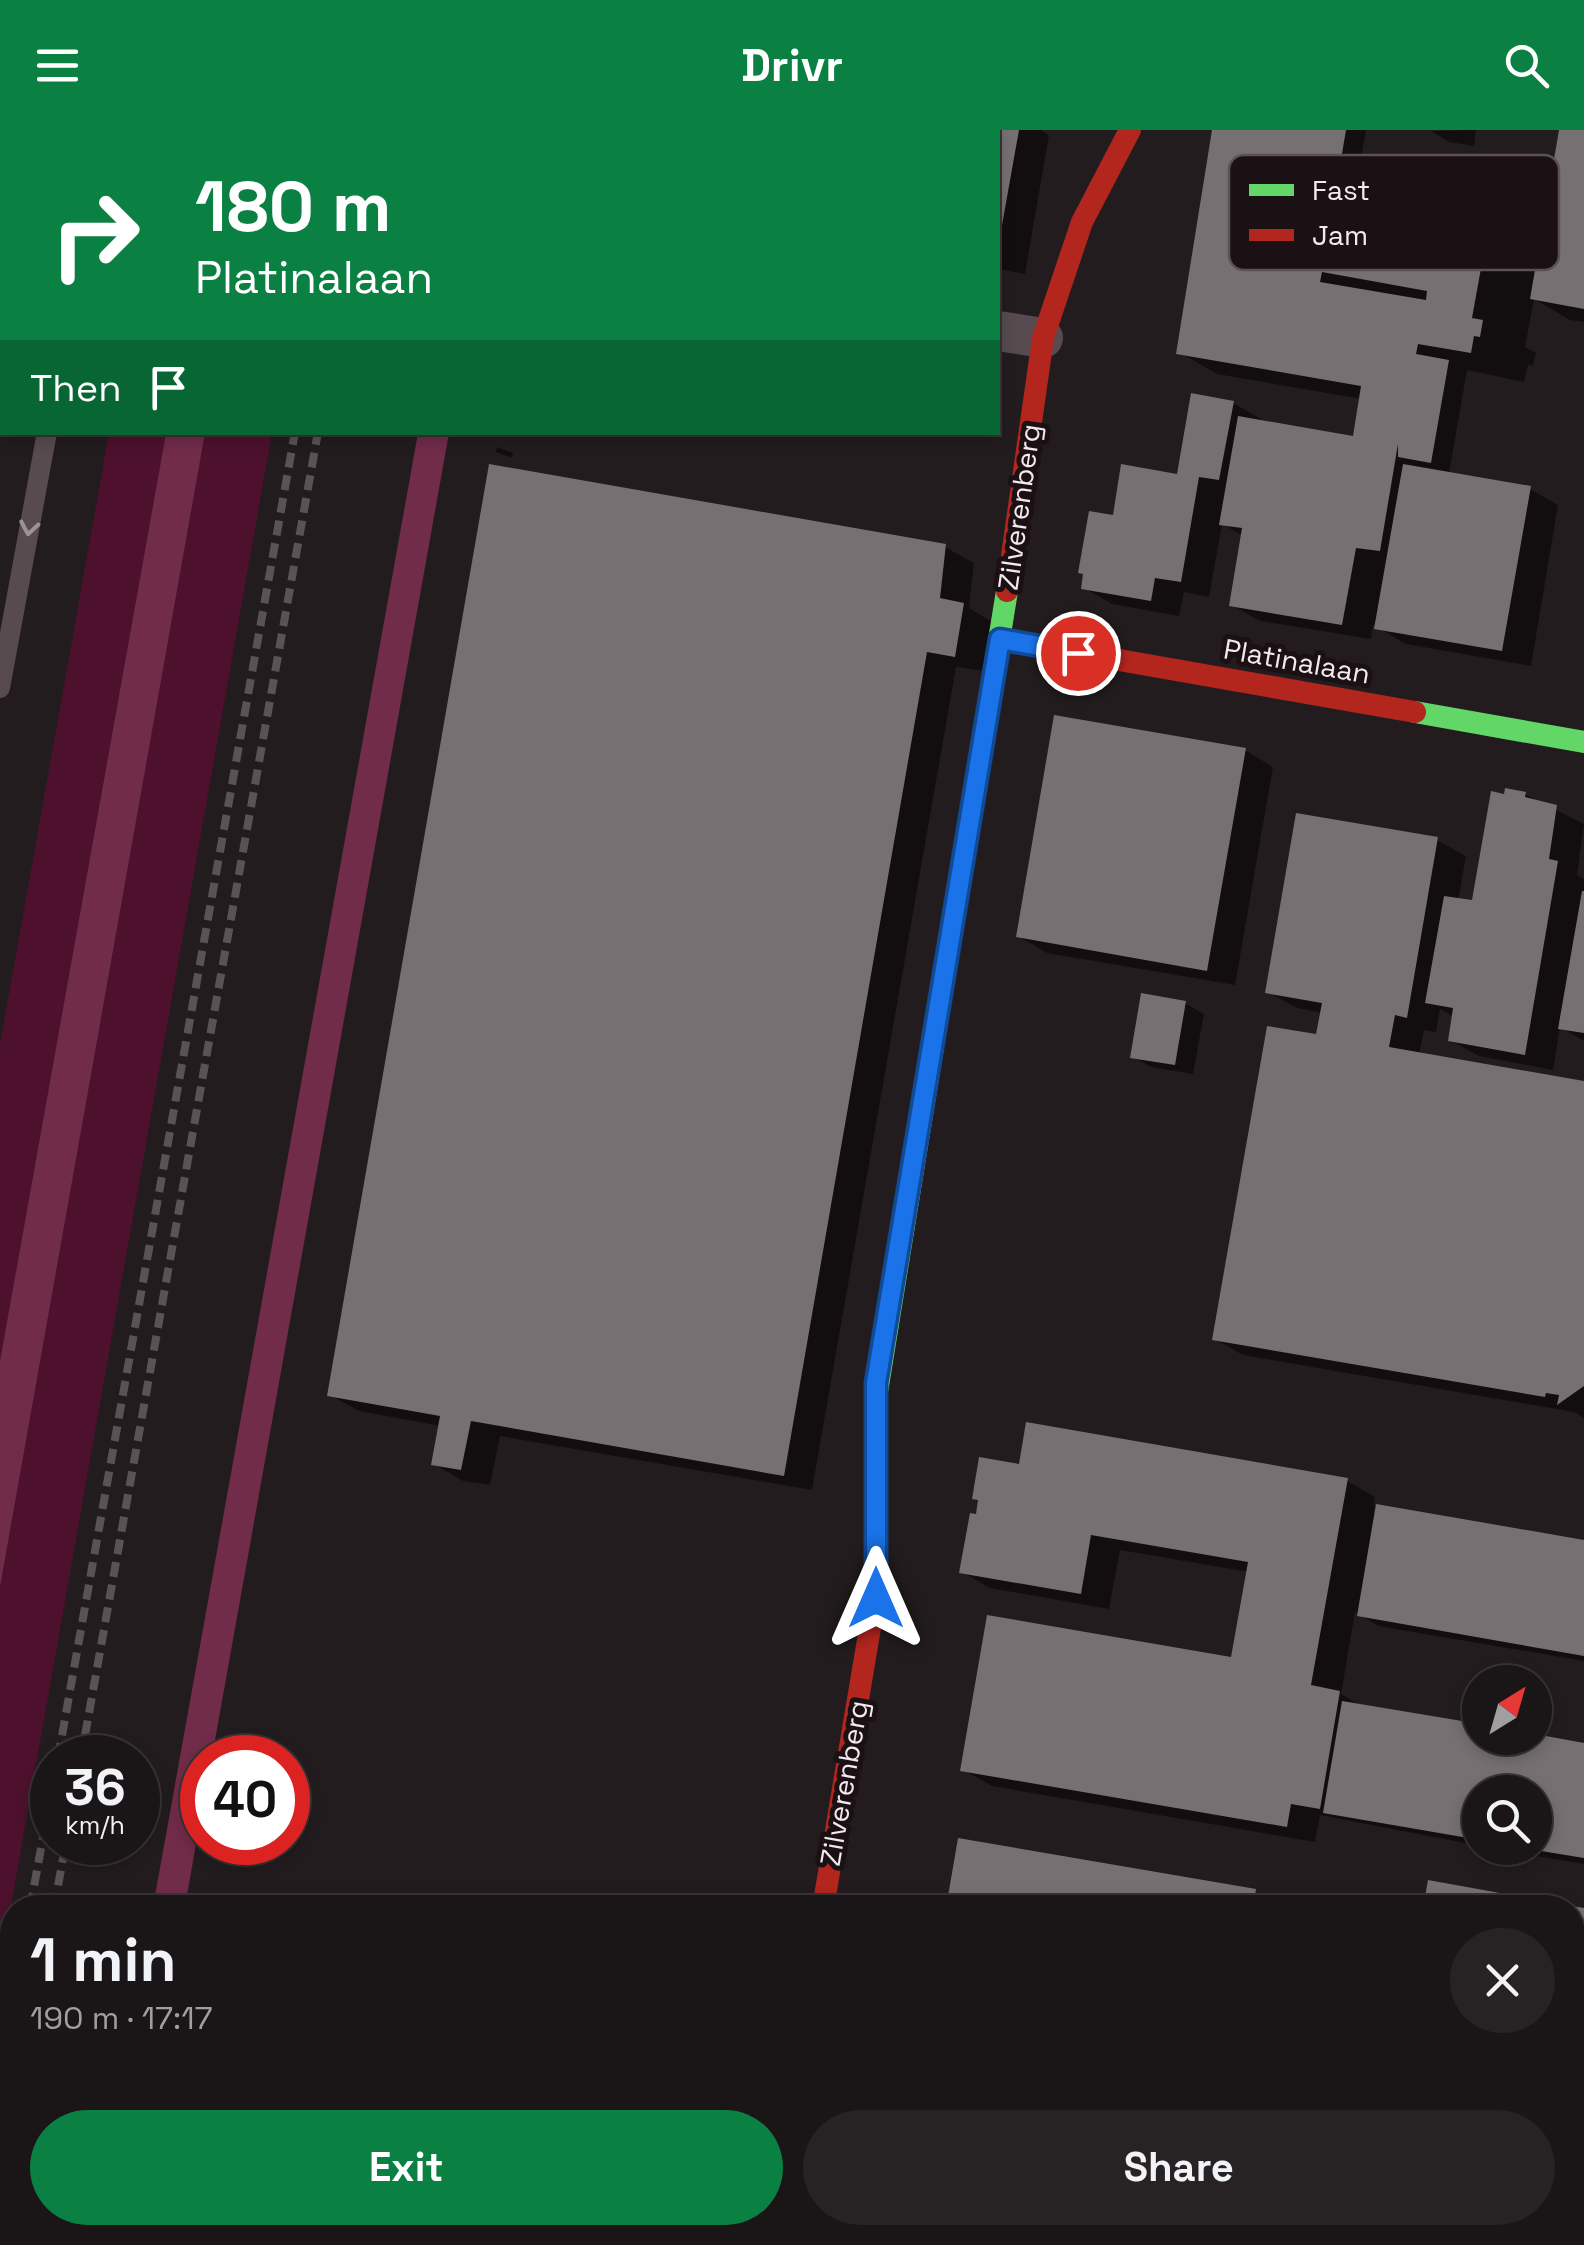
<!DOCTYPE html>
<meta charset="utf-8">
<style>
body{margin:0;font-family:"Space Grotesk",sans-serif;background:#272223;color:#f1f3f6;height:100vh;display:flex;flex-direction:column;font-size:38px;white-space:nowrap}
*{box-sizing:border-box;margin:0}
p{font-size:32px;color:#9f9fa1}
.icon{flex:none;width:55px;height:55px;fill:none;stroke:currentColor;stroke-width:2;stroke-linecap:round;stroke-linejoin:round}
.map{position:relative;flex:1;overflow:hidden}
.panel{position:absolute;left:0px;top:1765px;width:1585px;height:350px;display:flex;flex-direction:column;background:#1a1516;border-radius:40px 40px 0 0;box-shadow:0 5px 15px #0003,0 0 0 2px #383435}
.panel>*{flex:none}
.banner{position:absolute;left:0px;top:0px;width:1000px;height:305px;box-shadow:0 5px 15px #0003,0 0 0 2px #383435;background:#0b8043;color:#fff;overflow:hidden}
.needle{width:65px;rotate:37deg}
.fabs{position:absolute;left:1462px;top:1535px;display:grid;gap:20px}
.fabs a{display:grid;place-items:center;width:90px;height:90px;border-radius:50%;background:#1a1516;box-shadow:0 5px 15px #0003,0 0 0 2px #383435;font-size:50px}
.speed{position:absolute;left:30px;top:1605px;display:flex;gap:20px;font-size:50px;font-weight:700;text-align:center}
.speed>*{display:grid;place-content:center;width:130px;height:130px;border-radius:50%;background:#1a1516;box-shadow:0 5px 15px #0003,0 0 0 2px #383435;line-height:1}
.speed small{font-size:25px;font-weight:400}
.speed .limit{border:15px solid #d22;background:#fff;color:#111}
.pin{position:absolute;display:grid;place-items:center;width:85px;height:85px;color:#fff;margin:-42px;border:5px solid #fff;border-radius:50%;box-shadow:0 2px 10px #0007}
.me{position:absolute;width:110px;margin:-55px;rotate:0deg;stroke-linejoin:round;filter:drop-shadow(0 0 8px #0008)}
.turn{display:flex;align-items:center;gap:35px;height:210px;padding:0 30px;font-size:45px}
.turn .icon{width:130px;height:130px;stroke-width:2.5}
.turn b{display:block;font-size:70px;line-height:85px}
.then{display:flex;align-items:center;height:95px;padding:0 30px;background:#0003;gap:20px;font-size:38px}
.round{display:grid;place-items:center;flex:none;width:105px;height:105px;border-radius:52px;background:#272223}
.headline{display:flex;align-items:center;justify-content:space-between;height:170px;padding:0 30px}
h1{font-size:60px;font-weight:600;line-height:75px}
.cta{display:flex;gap:20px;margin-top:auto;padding:20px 30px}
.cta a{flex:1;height:115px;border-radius:60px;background:#0b8043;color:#fff;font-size:40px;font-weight:600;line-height:115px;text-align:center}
.cta a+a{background:#272223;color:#f1f3f6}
header{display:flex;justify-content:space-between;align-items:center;height:130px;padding:0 30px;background:#0b8043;color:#fff;font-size:45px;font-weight:600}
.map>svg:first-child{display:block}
.green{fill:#4d112d}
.water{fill:#712c49}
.shadow{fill:#0007}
.building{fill:#767072;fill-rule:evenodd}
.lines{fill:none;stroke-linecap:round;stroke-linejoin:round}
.lane{stroke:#574b4f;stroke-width:20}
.street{stroke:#574b4f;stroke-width:40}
.fast{stroke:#63d668;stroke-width:22}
.jam{stroke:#b3261e;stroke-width:22}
.rail{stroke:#5a5355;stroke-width:8;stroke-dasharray:15 8;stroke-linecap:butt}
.oneway{stroke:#9d9396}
.route-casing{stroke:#114b97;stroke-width:25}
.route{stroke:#1a73e8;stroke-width:18}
.labels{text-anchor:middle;stroke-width:10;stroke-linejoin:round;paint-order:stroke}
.street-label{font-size:28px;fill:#f3eaed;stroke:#1b1014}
.key{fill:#1b1014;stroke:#5c5155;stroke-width:2.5}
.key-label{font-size:28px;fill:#f3eaed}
</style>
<header><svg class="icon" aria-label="menu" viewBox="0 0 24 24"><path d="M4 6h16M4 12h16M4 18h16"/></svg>Drivr<svg class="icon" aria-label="search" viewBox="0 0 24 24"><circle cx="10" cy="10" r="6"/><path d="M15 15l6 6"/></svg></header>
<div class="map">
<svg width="1584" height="2115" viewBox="0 0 1584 2115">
<rect width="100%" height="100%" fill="#221c1e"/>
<!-- green -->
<path class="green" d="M109,303H166L0,1231V914Z
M205,303H272L0,1838V1457Z"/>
<!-- water -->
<path class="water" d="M166,303H205L0,1457V1231Z
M418,303H449L212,1627L202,1628V1679L185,1777H153Z"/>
<!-- shadow -->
<path class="shadow" d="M657,0H1041L1049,5L1025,144L998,139V2Z
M1215,0H1366L1356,58L1366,65L1360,97L1438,110L1486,108L1538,138L1562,0H1584V192L1570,190L1534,169L1525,217L1536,223L1533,236L1528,235L1524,252L1467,240L1449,344L1530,359L1558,375L1531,536L1406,514L1373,495L1371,509L1260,491L1232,475L1244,406L1222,394L1209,467L1184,462L1179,486L1112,474L1084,458L1115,388L1179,346L1233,273L1261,289V293L1355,309L1362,269L1217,244L1179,222Z
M1476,0L1474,16L1449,12L1431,1Z
M497,317L513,323L512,328L496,322Z
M945,417L974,433L969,478L992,492L984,541L956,537L812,1360L500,1306L490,1355L463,1351L434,1334L441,1296L359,1281L330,1265Z
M1245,620L1273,637L1235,855L1047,823L1018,806Z
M1525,664L1584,694L1577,745L1584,749V911L1560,897L1553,940L1479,926L1450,910L1454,887L1440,879L1436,902L1424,900L1419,925L1584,953V1288L1574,1282L1243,1225L1215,1209L1318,907L1322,883L1297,878L1268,862L1437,710L1466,726L1458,771L1474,773Z
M1185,873L1204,884L1193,944L1151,937L1133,927Z
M1021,1337L1347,1351L1375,1367L1374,1376L1584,1413V1531L1378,1496L1355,1482L1341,1564L1358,1574L1480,1597V1608L1535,1607L1584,1615V1734L1489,1718H1535V1662H1480V1716L1320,1685L1315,1712L992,1656L963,1640L1234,1530L1249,1442L1120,1420L1109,1479L990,1458L962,1442L978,1386Z
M1255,1762L1283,1778H948Z
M892,2102H1228L1226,2115H890Z"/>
<!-- building -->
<path class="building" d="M998,0H1019L999,112H998Z
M1212,0H1346L1331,89L1437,107L1438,99L1447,101V98L1487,105L1472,188L1483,190L1480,207L1474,206L1471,223L1418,214L1416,224L1449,230L1431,333L1398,327V314L1380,421L1356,418L1342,495L1229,476L1242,398L1219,395L1238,286L1353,306L1361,256L1176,224ZM1322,142L1427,161L1426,170L1320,152Z
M1559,0H1584V179L1530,169Z
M1191,263L1234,271L1219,350L1199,347L1181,452L1155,448L1151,471L1081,459L1083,444L1078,443L1089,381L1113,385L1121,334L1177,344Z
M489,334L946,414L940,468L964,473L955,527L927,522L784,1346L471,1291L461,1340L431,1335L440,1286L327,1266Z
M1403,334L1531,356L1502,521L1374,499Z
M1054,585L1246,618L1207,841L1016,807Z
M1505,658L1526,662L1525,667L1557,675L1549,729L1558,731L1525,925L1448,911L1453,878L1425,873L1444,766L1472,770L1491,661L1504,664Z
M1296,683L1438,707L1407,888L1395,885L1389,917L1584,951V1256L1557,1275L1559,1265L1546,1263L1545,1267L1212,1210L1267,896L1316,904L1322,873L1265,863Z
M1582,761H1584V903L1558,899Z
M1141,863L1186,871L1175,935L1130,928Z
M1026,1292L1348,1348L1311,1555L1340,1561L1320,1679L1291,1674L1287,1697L960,1641L987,1485L1231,1527L1248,1432L1091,1405L1081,1464L959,1443L970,1383L976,1384L978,1370L972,1369L979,1327L1019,1334Z
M1376,1374L1584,1410V1526L1357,1486Z
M1342,1571L1480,1594V1608H1535V1604L1584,1613V1728L1535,1720V1662H1480V1710L1323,1683Z
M958,1708L1256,1759L1253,1778H946Z
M1428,1750L1572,1776V1778H1423Z
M1572,1776L1584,1778V2115H1364L1367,2102H1572Z
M889,2102H1197L1195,2115H887Z"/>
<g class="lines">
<!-- lane -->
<path class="lane" d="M0,246L2,247
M0,558L47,302"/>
<!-- street -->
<path class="street" d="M560,2L561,0
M998,201L1043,208
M767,2115L769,2102"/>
<!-- fast -->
<path class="fast" d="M1415,582L1584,612
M876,1268L1007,461"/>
<!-- jam -->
<path class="jam" d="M1007,461L1043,208L1082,92L1130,0
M1000,509L1415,582
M823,1778L875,1468L876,1268"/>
<!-- rail -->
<path class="rail" d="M349,2L350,0
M372,2V0
M58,1628L295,302
M81,1628L318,302
M30,1778L52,1659
M54,1778L66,1712
M0,1947L12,1877
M0,2080L12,2010"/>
</g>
<!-- one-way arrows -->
<defs><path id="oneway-chevron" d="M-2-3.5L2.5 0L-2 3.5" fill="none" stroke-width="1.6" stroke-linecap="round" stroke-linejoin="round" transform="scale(2.5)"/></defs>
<use class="oneway" href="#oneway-chevron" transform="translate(29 398) rotate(100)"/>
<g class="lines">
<!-- route casing -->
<g class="route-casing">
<path id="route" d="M876,1468V1253L1000,509L1078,523"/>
</g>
<!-- route -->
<use href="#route" class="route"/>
</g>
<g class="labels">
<!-- street labels -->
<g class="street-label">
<text transform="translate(1019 377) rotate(-82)" y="10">Zilverenberg</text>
<text transform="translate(1297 531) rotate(10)" y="10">Platinalaan</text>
<text transform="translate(844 1653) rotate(-80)" y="10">Zilverenberg</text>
</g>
</g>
<!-- legend -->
<rect x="1229" y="25" width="330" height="115" rx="15" class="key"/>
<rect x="1249" y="54" width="45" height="12" fill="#63d668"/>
<rect x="1249" y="99" width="45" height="12" fill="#b3261e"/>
<g class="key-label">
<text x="1312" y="70">Fast</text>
<text x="1312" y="115">Jam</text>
</g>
</svg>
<div class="fabs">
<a><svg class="needle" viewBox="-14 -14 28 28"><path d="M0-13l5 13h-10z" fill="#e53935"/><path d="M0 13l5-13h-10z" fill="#9f9fa1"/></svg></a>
<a><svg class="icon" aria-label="search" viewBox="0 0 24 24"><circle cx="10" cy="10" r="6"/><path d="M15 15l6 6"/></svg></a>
</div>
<div class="speed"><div>36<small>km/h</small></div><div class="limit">40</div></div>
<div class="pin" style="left:1078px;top:523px;background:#d93025"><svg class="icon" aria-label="arrive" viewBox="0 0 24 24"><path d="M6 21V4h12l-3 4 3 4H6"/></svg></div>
<svg class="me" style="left:876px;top:1468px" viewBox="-20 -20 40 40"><path d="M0-17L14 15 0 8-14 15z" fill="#1a73e8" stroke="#fff" stroke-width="4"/></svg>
<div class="banner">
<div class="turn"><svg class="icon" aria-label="right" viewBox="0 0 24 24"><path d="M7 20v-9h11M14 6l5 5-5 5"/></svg><div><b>180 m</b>Platinalaan</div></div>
<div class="then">Then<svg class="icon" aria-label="arrive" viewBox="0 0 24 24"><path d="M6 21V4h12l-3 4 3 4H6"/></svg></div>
</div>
<section class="panel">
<div class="headline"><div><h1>1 min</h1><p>190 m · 17:17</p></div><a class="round"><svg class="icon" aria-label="close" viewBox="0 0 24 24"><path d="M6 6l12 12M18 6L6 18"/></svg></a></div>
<div class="cta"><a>Exit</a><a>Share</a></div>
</section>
</div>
